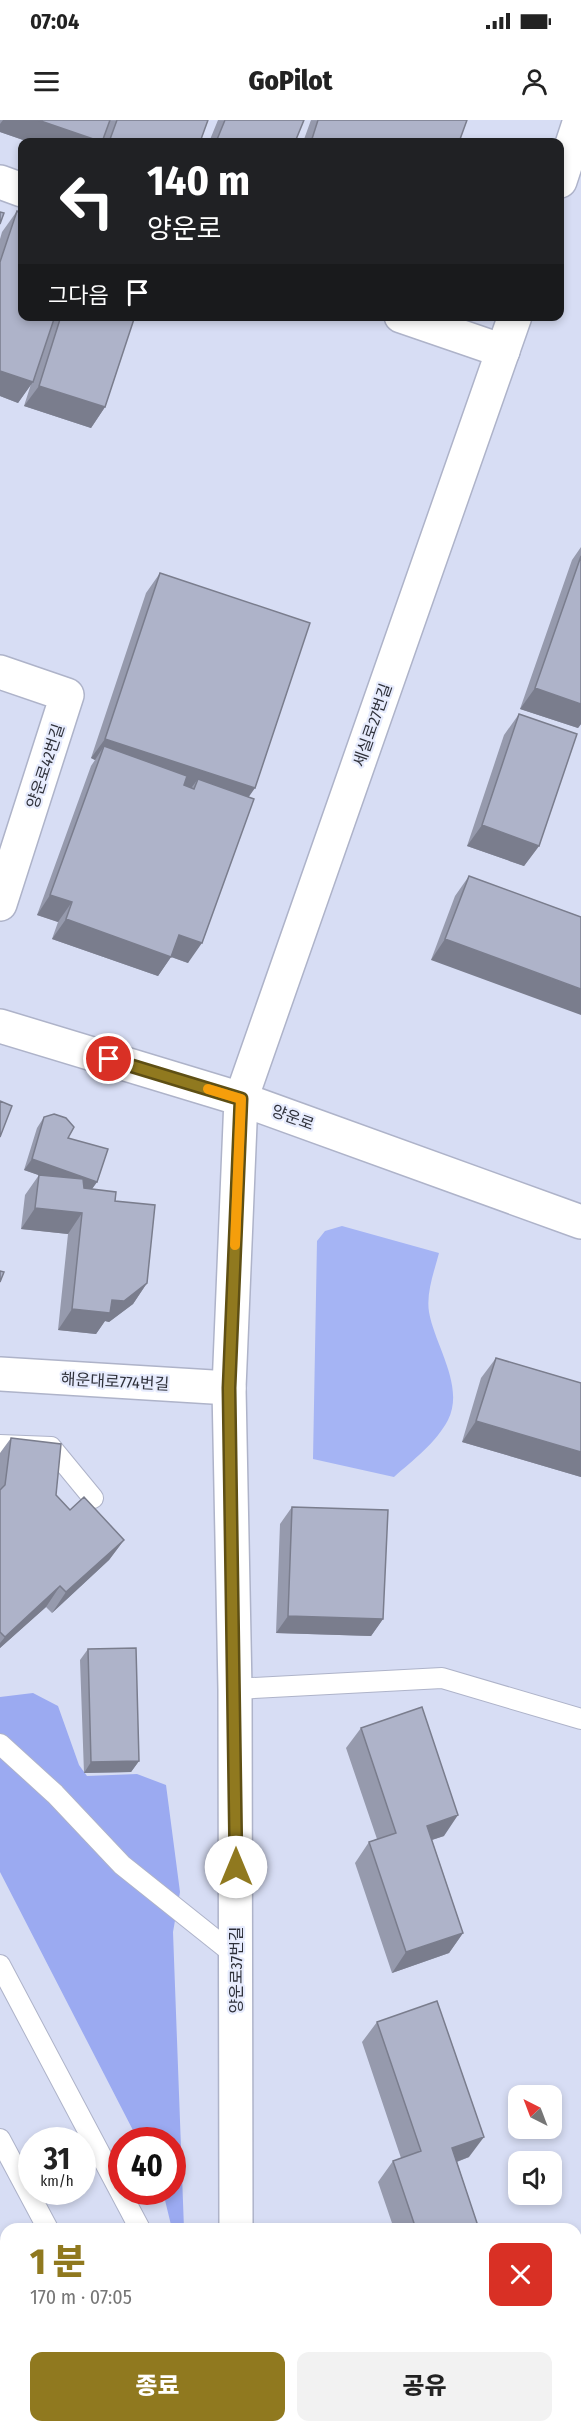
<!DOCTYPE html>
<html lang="ko">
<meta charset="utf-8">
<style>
body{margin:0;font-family:"Fira Sans Condensed","Noto Sans KR",sans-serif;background:#f2f2f2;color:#222;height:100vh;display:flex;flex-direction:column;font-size:22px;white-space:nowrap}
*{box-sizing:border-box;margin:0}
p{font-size:20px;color:#767676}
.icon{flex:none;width:33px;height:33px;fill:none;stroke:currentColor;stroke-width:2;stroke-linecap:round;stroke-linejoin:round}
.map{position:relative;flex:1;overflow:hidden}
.drawer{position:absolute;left:0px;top:2103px;width:582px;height:210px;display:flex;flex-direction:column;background:#fff;border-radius:18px 18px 0 0;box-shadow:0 3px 9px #0003}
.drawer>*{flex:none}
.hud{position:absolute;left:18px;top:18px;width:546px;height:183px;border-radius:12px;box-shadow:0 3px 9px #0003;background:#202124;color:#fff;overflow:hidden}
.needle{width:39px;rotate:318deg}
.fabs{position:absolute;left:508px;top:1965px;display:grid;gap:12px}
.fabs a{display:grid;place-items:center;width:54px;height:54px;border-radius:12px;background:#fff;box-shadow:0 3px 9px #0003;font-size:30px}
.speed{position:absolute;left:18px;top:2007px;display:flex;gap:12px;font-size:30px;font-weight:700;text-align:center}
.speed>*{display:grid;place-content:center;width:78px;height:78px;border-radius:50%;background:#fff;box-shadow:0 3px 9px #0003;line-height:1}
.speed small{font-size:15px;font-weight:400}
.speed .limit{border:9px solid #d22;background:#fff;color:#111}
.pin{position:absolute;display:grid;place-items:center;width:51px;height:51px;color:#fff;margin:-26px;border:3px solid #fff;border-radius:50%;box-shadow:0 2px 6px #0007}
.me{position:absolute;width:66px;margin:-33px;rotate:0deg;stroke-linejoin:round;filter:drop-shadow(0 0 4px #0008)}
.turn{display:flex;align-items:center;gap:21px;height:126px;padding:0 30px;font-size:27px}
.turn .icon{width:78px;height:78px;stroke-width:2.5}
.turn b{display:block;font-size:42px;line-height:51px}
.then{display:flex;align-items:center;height:57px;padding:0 30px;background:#0003;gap:12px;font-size:22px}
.round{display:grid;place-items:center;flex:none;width:63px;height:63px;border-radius:12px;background:#f2f2f2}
.head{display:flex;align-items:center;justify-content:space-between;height:102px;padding:0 30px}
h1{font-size:36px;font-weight:800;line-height:45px;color:#90791f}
.button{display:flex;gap:12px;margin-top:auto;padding:12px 30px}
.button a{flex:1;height:69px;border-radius:12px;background:#90791f;color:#fff;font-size:24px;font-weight:800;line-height:69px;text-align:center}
.button a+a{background:#f2f2f2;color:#222}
.status{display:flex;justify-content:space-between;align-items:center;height:42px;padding:0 30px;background:#fff;direction:ltr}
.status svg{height:16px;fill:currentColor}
header{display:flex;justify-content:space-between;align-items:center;height:78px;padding:0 30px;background:#fff;font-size:27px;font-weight:800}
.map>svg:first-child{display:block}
.green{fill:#a5b4f4}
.forest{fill:#9baaf1}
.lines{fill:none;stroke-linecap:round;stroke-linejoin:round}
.lane-casing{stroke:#aeb3c9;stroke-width:22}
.street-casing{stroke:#aeb3c9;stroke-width:36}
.secondary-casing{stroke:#aeb3c9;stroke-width:36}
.lane{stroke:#fff;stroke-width:20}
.street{stroke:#fff;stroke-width:33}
.secondary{stroke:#fff;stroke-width:33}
.wall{fill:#969aad}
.shaded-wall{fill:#7a7d8d}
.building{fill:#aeb3c9;stroke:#7a7d8d;stroke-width:1.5}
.route-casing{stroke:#5e4f14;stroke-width:15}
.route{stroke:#90791f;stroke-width:10}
.slow{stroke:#f59e0b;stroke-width:10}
.labels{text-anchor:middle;stroke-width:4.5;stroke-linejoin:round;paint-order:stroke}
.street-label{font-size:16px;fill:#2f313a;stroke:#e6ebfd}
</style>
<div class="status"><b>07:04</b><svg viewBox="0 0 49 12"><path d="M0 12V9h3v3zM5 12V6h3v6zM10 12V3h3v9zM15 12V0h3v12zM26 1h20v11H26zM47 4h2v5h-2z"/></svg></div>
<header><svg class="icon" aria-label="menu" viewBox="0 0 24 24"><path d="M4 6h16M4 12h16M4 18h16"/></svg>GoPilot<svg class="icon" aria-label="person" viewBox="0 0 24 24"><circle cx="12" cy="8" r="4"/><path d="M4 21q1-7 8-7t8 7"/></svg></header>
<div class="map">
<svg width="581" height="2313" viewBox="0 0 581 2313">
<rect width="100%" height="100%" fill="#d7ddf4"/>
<!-- green -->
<path class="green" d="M342,1106L439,1133C434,1152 426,1173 429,1192C435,1226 465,1266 448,1300C436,1323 413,1340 394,1357L313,1339L317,1121L325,1111Z"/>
<!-- forest -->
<path class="forest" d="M33,1573L58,1586L79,1645L87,1656L137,1654L166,1665L180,1772L173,1812L184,2109H172L163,2072H172V2020H138L0,1752V1577Z"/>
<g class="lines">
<!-- lane casing -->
<g class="lane-casing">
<path id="lane" d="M0,1325L51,1327L93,1378
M235,1569L442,1558L581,1599
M0,1624L55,1674L122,1745L236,1836
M0,1845L140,2109
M0,2019L48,2109
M0,2169L6,2180
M0,2226L6,2223
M69,2307L70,2313"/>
</g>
<!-- street casing -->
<g class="street-casing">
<path id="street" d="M0,62L22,70
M401,196L503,231
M0,552L67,575L0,784
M0,1254L229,1268"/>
</g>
<!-- secondary casing -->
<g class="secondary-casing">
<path id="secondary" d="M560,61L580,0
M0,906L241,979L581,1102
M236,2109L235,1569L229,1268L241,979L515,196
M237,2307V2313"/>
</g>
<!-- lane -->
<use href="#lane" class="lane"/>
<!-- street -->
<use href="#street" class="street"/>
<!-- secondary -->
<use href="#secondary" class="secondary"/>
</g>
<!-- wall -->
<path class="wall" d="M0,0H208L200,22H29L0,12Z
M218,0H304L295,22H209Z
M311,0H467L459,22H303Z
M17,91L22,196H135L105,287L91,308L24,286L31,264L18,283L0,276V119L2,112Z
M581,427V604L578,608L520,589L572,440Z
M160,453L249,677L188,843L171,837L158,856L52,819L58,802L37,795L91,646L95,640L91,638L146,473Z
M519,594L539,726L524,746L467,726L504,615Z
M469,756L581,797L431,840L455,776Z
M44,997L68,1018L97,1062L92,1069L115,1081L147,1163L133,1184L109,1202L105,1201L96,1214L58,1210L68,1114L21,1109L25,1075L39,1055L24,1050L37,1008Z
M496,1238L581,1263V1357L462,1322L481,1258Z
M11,1318L56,1375L70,1390L124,1420L109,1440L52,1493L46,1487L0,1528V1333Z
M292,1387L383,1499L371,1516L276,1513L280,1404Z
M88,1529L139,1641L131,1652L84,1653L80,1540Z
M361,1608L444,1716L432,1720L463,1813L449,1833L392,1853L355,1743L369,1722L377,1719L346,1628Z
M377,1902L469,2037L457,2042L479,2109H394L378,2062L393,2041L401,2038L362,1922Z
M126,2307H151V2313H126Z"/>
<!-- shaded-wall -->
<path class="shaded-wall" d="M3,0H38L102,22H29L0,12V4Z
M0,251L33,262L18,283L0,276Z
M39,266L105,287L91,308L24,286Z
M535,568L581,584V604L578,608L520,589Z
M105,619L255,668L241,688L194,669L198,659L189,671L104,626L95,640L91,638Z
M482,705L539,726L524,746L467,726Z
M50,775L72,782L58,802L37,795Z
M66,799L171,837L158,856L52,819Z
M179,815L202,823L188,843L166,835Z
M445,819L581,869V895L431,840Z
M32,1039L97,1062L89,1073L24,1050Z
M35,1088L82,1093L68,1114L21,1109Z
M147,1163L133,1184L109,1202L105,1201L96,1214L58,1210L72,1189L112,1180Z
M476,1301L581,1332V1357L462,1322Z
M124,1420L109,1440L52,1493L66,1472Z
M60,1466L46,1487L0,1528V1523L5,1517Z
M288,1496L383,1499L371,1516L276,1513Z
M139,1641L131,1652L84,1653L91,1642Z
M458,1695L444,1716L413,1726L427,1706Z
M463,1813L449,1833L392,1853L406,1832Z
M484,2017L469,2037L437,2049L452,2028Z
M581,2204V2221L576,2223V2206Z"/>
<!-- building -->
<path class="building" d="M38,0H110L102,22Z
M117,0H208L200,22H109Z
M225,0H304L295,22H216Z
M318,0H467L459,22H311Z
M17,91L22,93V196H55L33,262L0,251V142Z
M0,92L4,93L0,104Z
M61,196H135L105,287L39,266Z
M581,436V584L535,568Z
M160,453L310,503L255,668L105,619Z
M519,594L577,614L539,726L482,705Z
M104,626L187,656L184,665L194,669L198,659L254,679L202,823L179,815L171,837L66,799L72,782L50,775Z
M469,756L581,797V869L445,819Z
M0,981L12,986L0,1017Z
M54,994L66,998L74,1007L68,1018L108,1029L97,1062L32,1039L44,997Z
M39,1055L83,1059L84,1068L116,1072L115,1081L155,1085L147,1163L124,1181L112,1180L110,1193L72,1189L82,1093L35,1088Z
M0,1151L4,1152L0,1162Z
M496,1238L581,1263V1332L476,1301Z
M11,1318L61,1324L56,1375L70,1390L84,1377L124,1420L66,1472L60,1466L5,1517L0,1512V1370L5,1365Z
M292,1387L388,1390L383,1499L288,1496Z
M136,1528L139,1641L91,1642L88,1529Z
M422,1587L458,1695L427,1706L463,1813L406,1832L369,1722L396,1713L361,1608Z
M437,1881L484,2017L452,2028L479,2109H416L393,2041L421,2031L377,1902Z
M581,2131V2204L576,2206V2133Z
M3,2304L10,2313H0V2306Z
M130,2307H151V2313H130Z"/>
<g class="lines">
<!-- route casing -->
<g class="route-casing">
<path id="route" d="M109,939L241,979L229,1268L236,1747"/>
</g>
<!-- route -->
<use href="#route" class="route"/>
<!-- slow -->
<path class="slow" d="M208,969L241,979L235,1125"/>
</g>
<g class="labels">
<!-- street labels -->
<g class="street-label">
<text transform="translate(372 605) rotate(-71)" y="6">세실로27번길</text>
<text transform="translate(45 646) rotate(-72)" y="6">양운로42번길</text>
<text transform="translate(293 997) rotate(20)" y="6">양운로</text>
<text transform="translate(115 1261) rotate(3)" y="6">해운대로774번길</text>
<text transform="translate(236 1850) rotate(-90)" y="6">양운로37번길</text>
</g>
</g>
</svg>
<div class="fabs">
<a><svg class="needle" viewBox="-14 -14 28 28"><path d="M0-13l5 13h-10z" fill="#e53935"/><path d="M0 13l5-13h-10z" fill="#767676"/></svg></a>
<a><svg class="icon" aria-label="sound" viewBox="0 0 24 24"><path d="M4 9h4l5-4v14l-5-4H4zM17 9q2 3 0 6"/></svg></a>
</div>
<div class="speed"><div>31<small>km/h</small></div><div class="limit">40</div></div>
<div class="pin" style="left:109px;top:939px;background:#d93025"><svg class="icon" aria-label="arrive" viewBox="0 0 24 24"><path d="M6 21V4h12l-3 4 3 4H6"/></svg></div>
<svg class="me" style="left:236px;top:1747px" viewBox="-20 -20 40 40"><circle r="19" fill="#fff"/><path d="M0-13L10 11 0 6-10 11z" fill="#90791f"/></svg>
<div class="hud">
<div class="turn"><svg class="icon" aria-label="left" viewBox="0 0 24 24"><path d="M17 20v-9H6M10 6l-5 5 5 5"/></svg><div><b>140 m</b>양운로</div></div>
<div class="then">그다음<svg class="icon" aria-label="arrive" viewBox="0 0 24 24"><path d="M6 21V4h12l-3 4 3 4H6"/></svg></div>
</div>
<section class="drawer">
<div class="head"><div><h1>1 분</h1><p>170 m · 07:05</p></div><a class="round" style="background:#d93025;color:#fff"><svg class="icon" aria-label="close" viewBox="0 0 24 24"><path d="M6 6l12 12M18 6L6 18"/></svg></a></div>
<div class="button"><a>종료</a><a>공유</a></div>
</section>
</div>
